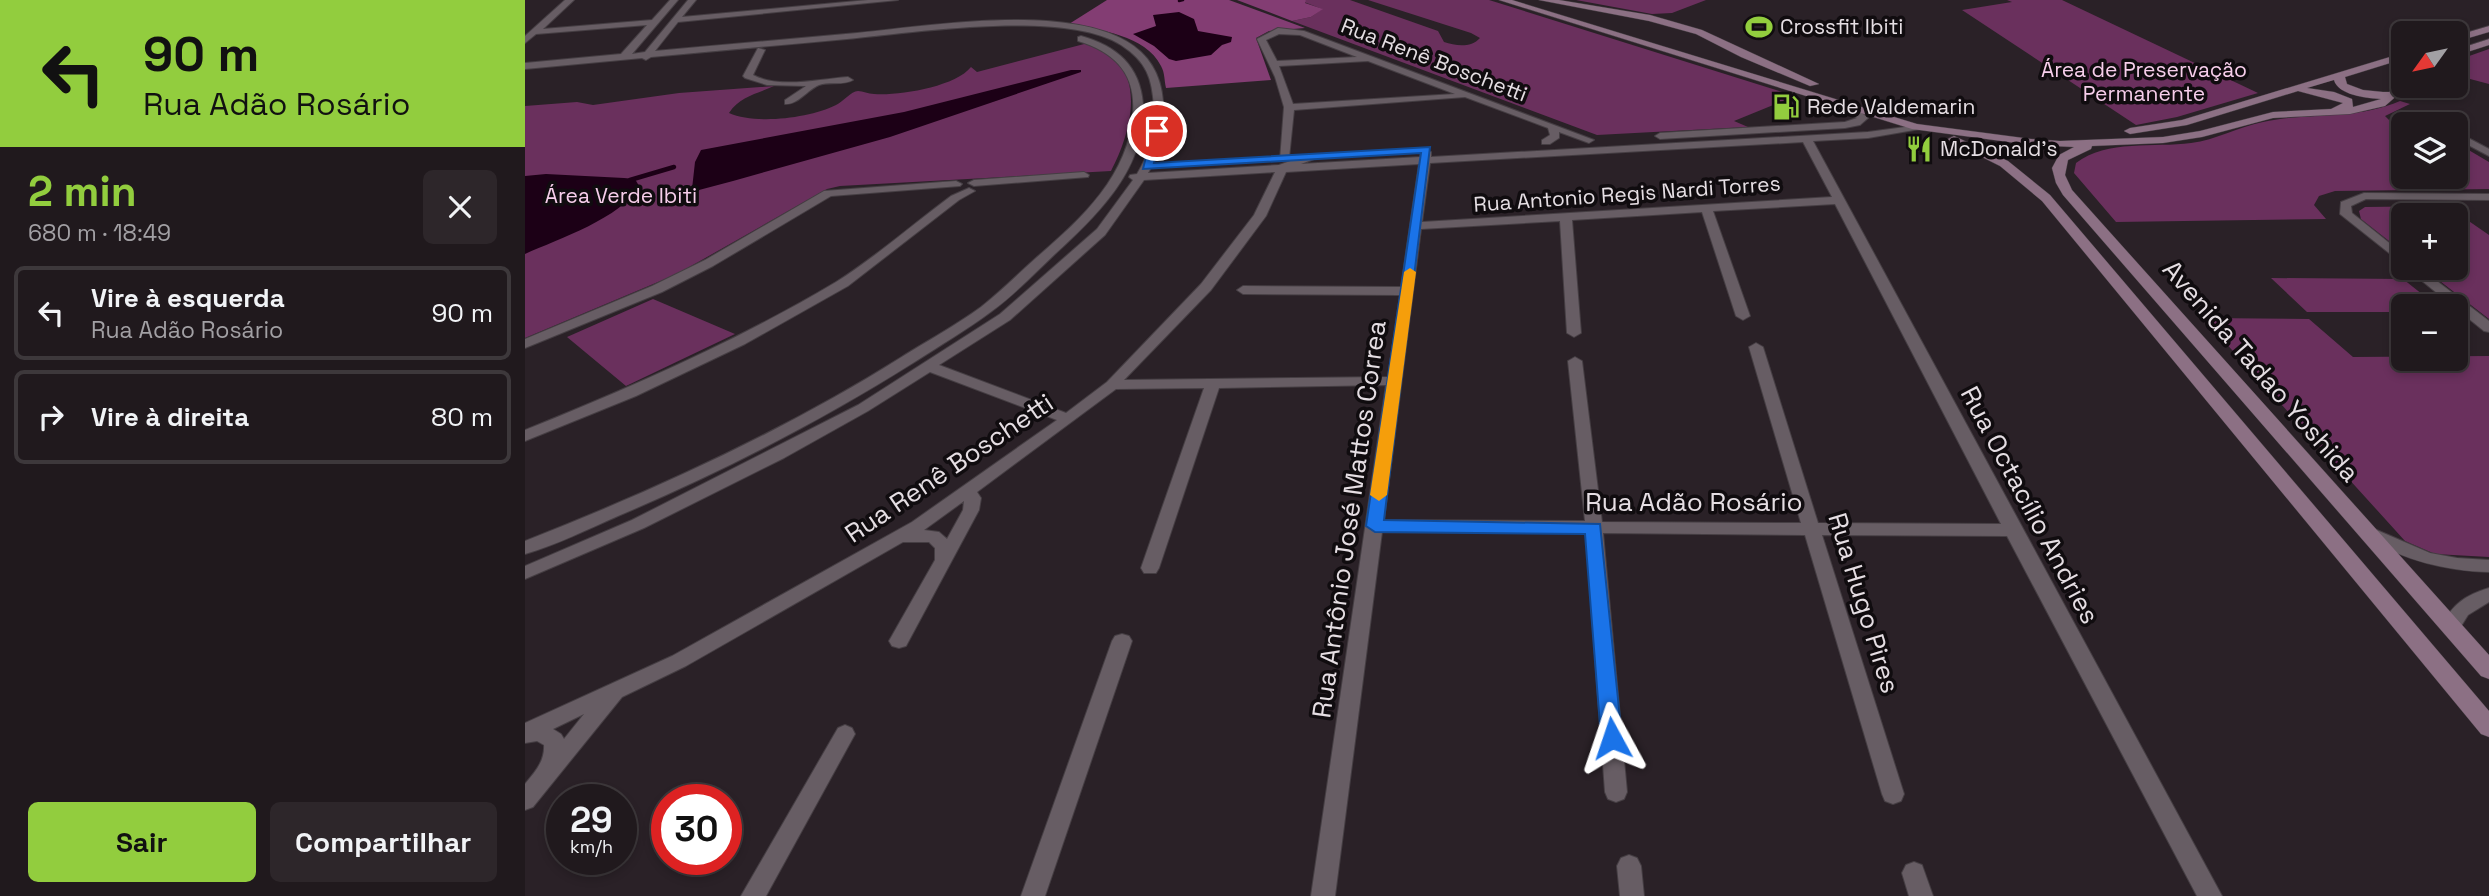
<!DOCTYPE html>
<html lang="pt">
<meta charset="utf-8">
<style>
body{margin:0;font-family:"Space Grotesk",sans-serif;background:#2d262a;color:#f1f3f6;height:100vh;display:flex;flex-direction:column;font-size:26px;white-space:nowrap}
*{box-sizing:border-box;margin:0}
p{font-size:23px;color:#a2a0a4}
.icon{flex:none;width:38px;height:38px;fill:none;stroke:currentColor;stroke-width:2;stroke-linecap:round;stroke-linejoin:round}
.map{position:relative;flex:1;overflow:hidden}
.sheet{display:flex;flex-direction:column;background:#20191d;width:525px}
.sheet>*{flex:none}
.guide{background:#92cd3e;color:#111;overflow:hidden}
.needle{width:46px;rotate:237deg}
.tools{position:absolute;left:1866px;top:21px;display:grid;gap:14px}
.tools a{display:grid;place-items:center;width:77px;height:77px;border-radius:10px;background:#20191d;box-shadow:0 4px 10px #0003,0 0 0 2px #3d383b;font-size:35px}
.speed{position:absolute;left:21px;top:784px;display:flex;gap:14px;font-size:35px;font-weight:700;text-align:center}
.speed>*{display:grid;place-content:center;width:91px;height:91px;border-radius:50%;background:#20191d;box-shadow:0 4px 10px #0003,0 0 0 2px #3d383b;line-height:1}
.speed small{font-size:18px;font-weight:400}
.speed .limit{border:10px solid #d22;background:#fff;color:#111}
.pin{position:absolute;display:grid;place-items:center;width:60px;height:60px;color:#fff;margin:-30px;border:4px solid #fff;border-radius:50%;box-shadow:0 2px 7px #0007}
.me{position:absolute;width:77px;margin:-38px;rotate:355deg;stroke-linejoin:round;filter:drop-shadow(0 0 5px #0008)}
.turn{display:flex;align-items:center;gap:24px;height:147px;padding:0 28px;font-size:32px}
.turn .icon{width:91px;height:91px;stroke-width:2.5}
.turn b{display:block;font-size:49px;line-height:60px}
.round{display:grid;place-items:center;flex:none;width:74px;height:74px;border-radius:10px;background:#2d262a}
.head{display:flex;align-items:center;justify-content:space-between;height:119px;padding:0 28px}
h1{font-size:42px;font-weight:700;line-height:52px;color:#92cd3e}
.primary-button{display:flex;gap:14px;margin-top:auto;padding:14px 28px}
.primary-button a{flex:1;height:80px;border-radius:10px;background:#92cd3e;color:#111;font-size:28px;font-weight:700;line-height:80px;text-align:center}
.primary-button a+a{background:#2d262a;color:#f1f3f6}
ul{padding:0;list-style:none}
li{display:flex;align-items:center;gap:21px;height:94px;margin:0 14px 10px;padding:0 14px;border:4px solid #3d383b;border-radius:10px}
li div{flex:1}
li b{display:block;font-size:26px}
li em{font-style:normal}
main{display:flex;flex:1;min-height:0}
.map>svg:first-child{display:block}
.green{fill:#6a305d}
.forest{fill:#833d73}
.water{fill:#1c0016}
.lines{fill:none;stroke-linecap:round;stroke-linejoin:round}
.stream-far1{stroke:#1c0016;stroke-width:2.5}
.stream{stroke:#1c0016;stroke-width:4.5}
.minor-casing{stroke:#453e43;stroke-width:2}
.secondary-casing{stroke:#453e43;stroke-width:1}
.minor{fill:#675d64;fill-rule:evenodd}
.secondary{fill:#8c7084;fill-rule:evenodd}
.route{fill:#1a73e8;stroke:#114b97;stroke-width:2}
.slow{fill:#f59e0b}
.labels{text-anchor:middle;stroke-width:7;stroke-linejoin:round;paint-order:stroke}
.far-poi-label{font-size:21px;fill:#e5dee3;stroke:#100c0f;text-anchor:start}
.far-street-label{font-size:21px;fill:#e5dee3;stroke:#100c0f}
.far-park-label{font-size:21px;fill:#f7ceeb;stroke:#100c0f}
.street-label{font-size:26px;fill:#e5dee3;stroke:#100c0f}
</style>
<main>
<section class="sheet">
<div class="guide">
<div class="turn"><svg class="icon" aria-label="left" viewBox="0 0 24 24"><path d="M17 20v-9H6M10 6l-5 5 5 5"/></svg><div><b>90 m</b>Rua Adão Rosário</div></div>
</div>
<div class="head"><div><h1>2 min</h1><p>680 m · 18:49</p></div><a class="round"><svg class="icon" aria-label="close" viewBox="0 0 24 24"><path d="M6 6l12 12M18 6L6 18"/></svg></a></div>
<ul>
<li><svg class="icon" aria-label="left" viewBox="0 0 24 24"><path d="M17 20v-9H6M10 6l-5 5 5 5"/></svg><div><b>Vire à esquerda</b><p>Rua Adão Rosário</p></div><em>90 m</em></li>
<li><svg class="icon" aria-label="right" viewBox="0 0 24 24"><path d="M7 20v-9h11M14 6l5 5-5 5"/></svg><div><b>Vire à direita</b></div><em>80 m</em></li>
</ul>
<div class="primary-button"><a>Sair</a><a>Compartilhar</a></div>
</section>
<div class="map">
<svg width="1964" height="896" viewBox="0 0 1964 896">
<rect width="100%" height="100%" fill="#2a2127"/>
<!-- green -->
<path class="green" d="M781,0H825L913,31L919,42C931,46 946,48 955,38L946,33L843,0H964L1270,96L1209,121L1223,127L1072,135L767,21L786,17L797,9L779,2Z
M1051,0H1181L1147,13L1127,14Z
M1482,0H1537L1733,93L1652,117L1611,125L1437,10L1487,2Z
M563,43C570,46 578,48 584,52C621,81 604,137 586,171L315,186L302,189L152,274L0,338V106L52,102L68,105L154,93L249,86C232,94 215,96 204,113C231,125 285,118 311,105C318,102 326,91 333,91C338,91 343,94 349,94C373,96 430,87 446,67L452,72Z
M1964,49V84L1930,75V61Z
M1875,101L1885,104L1860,116L1868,124L1878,127V177H1930V142L1964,162V189L1810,191L1794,196L1789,205L1801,219L1591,222L1549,173L1551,163C1582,139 1630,148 1666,143C1691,140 1713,127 1738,122C1783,112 1832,120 1875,101Z
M1922,206L1964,235V319L1898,268H1930V215H1878V252L1836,219L1834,211L1840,207Z
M1746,278L1878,279L1912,306H1878V312H1782Z
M128,299L210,334L101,386L42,337Z
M1678,318L1784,319L1828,357L1964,356V557L1910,554L1880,541Z"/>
<!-- forest -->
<path class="forest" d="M582,0H704L780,28L744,31L731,38L746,80L641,88C639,80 640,73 636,66C621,35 574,30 544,24Z
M712,0H781L780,3L798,9L786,17L767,21Z"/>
<!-- water -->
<path class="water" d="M654,12L669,19L673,31L707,37L706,42L697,45L686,55L651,61L644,59L629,46L608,34L631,26L628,15Z
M546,70H556V72L365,137L208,181L174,190L167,189L170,162L176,150L379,112Z
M21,174L99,178L110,179L114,186C97,218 33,239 0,254V176Z"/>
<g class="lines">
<!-- stream-far1 -->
<path class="stream-far1" d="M654,1L658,0"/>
<!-- stream -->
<path class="stream" d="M105,180L149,167"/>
<!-- minor casing -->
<g class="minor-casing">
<path id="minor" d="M40,0H49L18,29L127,20L145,0H153L107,54L120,52L163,0H171L157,17L343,0H373L153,22L130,51C197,45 265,39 332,33C404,26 536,4 601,41C624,54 636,75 638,101C640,125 636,152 623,173L754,165L785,154L789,155V159L776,164L895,157L897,150L901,149L906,152V157L1343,132L1395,125V129L1343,138L1288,141L1697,896H1672L1482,536L1297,535L1379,794L1376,801L1368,804L1360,801L1357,794L1280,535L1078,533L1102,792L1099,799L1091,802L1083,799L1080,792L1061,533L857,532L810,896H786L861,385L694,388L634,568L631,573H619L616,568L679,388L591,389L452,492L456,498L454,510L381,646L374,648L367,646L364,641L410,560V548L404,542H378L161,666L97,697L8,807L0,810V784C10,772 20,761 19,745L12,741L0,743V723L147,656L387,522L532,420L405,372L343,411L259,458L119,528L0,579V566L107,520L333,405L475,314L572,229L608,180L604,177L605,175L612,174C624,155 630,129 629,107C627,78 622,62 596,45C539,9 389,33 322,39C256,45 191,51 126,57L121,60L117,58L0,69V63L96,54L122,25L11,34L0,43V36ZM1278,142L1307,197L897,222L905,163ZM894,164L876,287L718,286L712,290L718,294L875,295L863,377L599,380L686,290L741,216L761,172ZM750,172L729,215L676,284L582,382L541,413L414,365L485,320L580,235L619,180ZM1310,204L1476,524L1293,523L1238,347L1231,343L1224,347L1276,523L1077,522L1057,361L1050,357L1043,361L1060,521L859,520L896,229L1035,221L1042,333L1049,337L1056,333L1047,220L1177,212L1211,316L1218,320L1225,316L1188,211ZM439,501L438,510L422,539L414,532L399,530ZM59,714L39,739L36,734L28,729Z
M753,28L779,31L1069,140L1064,143L1034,132V138L1025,144H1017V140L1025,135L1023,128L940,97L769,110L764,158L755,160L759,107L750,77L732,39ZM754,34L775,35L832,57L752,61L741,40ZM843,61L930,94L768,104L754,66Z
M556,36C592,46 615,66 618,104C622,167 573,215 530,254C510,273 490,294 467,311C442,330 414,346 388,363C294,422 195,473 93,516C63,529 32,545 0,554V541C130,490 257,432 375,358C402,341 430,326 456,307C475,292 493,274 511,258C556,219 604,176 608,113C611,73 589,52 553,41V37Z
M233,48L240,50L228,75C254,89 295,79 323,77L328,80C318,86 305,81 294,85C282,90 273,105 260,104V100L281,86L242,85L220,78L218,76Z
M1310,101L1332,109L1343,118L1335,125L1320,128L1135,139L1130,136L1135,133L1320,122L1332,118L1307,106V102Z
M1891,116L1909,122L1910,124C1902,125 1892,125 1886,119Z
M1930,131L1964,149V156L1930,138Z
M559,172L564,175L563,177L449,186L443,183L449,180Z
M431,181L437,184L435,186L306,196L188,266L137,292L0,348V339L127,286L180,260L299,191Z
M444,188L450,191L434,200L323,286L220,344L111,396L0,441V430C107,387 212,341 311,282C351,257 388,224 426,196Z
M1839,193L1964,194V200L1841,199L1826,206L1827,213L1878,254V264L1815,214L1816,202Z
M1881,268H1895L1964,321V332L1959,331Z
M1847,528L1905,553L1932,558L1964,560V572C1919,571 1880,560 1841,538L1838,534L1841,530Z
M1964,588V602L1943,615L1933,631L1926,633L1919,631L1917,626C1927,604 1941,595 1964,588Z
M597,634L604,636L607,641L520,896H496L587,641L590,636Z
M320,725L327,728L330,734L241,896H216L313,728Z
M1104,855L1112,858L1116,866L1119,896H1095L1092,866L1096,858Z
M1389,862L1397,865L1408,896H1384L1377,873L1381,865Z"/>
</g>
<!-- secondary casing -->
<g class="secondary-casing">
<path id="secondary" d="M974,0H987L1392,124L1506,139L1535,141L1638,137L1675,131L1748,112L1806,109L1818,103L1773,91L1662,125L1605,134L1599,131L1605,128L1657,120L1878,53V59L1820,77L1822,84L1838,90L1858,92H1864L1878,83V86H1883L1860,106L1825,114L1748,118L1677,137L1638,143L1567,146L1566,149L1543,160L1540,175L1547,190L1964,655V679L1956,676L1538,195L1531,183L1527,168L1534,155L1549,147L1506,145L1387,129ZM1809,80C1813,95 1841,98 1856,99L1828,107L1827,99L1809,92L1782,88Z
M1014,0H1034L1125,15L1177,30L1294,84L1285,86L1216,57L1171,34L1124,21Z
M1964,26V32L1930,42V36Z
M1964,39V45L1930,56V50Z
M1429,136L1483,161L1525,195L1964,711V737L1956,734L1517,201L1475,166L1425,141L1423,139Z"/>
</g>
<!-- minor -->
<use href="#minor" class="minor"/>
<!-- secondary -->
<use href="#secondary" class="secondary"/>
</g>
<!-- route -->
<path class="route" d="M632,128L637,131L629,163L905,147L859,520L1075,524L1097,738L1094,745L1087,747L1079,745L1076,738L1060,534L850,532L841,526L896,153L618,169L627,131Z"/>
<!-- slow -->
<path class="slow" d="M885,268L891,272L862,495L854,501L845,495L879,272Z"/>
<!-- icons -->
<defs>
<g id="stadium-bare" transform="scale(2.1)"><path d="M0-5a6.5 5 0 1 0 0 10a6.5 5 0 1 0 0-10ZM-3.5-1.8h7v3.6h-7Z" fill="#92cd3e" stroke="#100c0f" stroke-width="2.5" paint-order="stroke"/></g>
<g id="fuel-bare" transform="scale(2.1)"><path d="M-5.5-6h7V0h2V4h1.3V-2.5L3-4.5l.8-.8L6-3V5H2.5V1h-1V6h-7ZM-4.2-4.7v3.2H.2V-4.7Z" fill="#92cd3e" stroke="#100c0f" stroke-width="2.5" paint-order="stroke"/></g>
<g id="restaurant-bare" transform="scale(2.1)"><path d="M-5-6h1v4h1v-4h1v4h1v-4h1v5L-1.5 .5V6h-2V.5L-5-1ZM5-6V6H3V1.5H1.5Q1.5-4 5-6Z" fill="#92cd3e" stroke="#100c0f" stroke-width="2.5" paint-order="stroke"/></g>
</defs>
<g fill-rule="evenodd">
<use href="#stadium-bare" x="1234" y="27"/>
<use href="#fuel-bare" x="1261" y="107"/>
<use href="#restaurant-bare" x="1394" y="149"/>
</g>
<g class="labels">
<!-- far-poi labels -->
<g class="far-poi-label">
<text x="1255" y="34">Crossfit Ibiti</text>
<text x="1282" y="114">Rede Valdemarin</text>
<text x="1415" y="156">McDonald's</text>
</g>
<!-- far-street labels -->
<g class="far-street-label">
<text transform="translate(909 60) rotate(21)" y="7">Rua Renê Boschetti</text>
<text transform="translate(1102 194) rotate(-4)" y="7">Rua Antonio Regis Nardi Torres</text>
</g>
<!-- far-park labels -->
<g class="far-park-label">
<text x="1619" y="77">Área de Preservação<tspan x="1619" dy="24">Permanente</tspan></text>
<text x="96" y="203">Área Verde Ibiti</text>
</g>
<!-- street labels -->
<g class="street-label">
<text transform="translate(1736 371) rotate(49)" y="9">Avenida Tadao Yoshida</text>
<text transform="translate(424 468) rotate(-34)" y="9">Rua Renê Boschetti</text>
<text x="1169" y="511">Rua Adão Rosário</text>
<text transform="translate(1505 505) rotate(62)" y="9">Rua Octacílio Andries</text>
<text transform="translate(824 519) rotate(-82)" y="9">Rua Antônio José Mattos Correa</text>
<text transform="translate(1339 603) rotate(73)" y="9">Rua Hugo Pires</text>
</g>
</g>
</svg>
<div class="tools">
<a><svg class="needle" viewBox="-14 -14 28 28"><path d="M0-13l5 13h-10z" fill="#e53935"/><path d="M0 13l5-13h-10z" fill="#a2a0a4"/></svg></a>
<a><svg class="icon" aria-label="layers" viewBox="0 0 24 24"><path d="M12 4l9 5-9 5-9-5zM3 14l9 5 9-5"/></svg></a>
<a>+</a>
<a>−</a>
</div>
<div class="speed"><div>29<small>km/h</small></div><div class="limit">30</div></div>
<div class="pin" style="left:632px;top:131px;background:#d93025"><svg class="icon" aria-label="arrive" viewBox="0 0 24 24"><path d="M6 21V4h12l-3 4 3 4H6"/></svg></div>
<svg class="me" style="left:1087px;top:738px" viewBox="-20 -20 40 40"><path d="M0-17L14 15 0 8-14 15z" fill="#1a73e8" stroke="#fff" stroke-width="4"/></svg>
</div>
</main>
